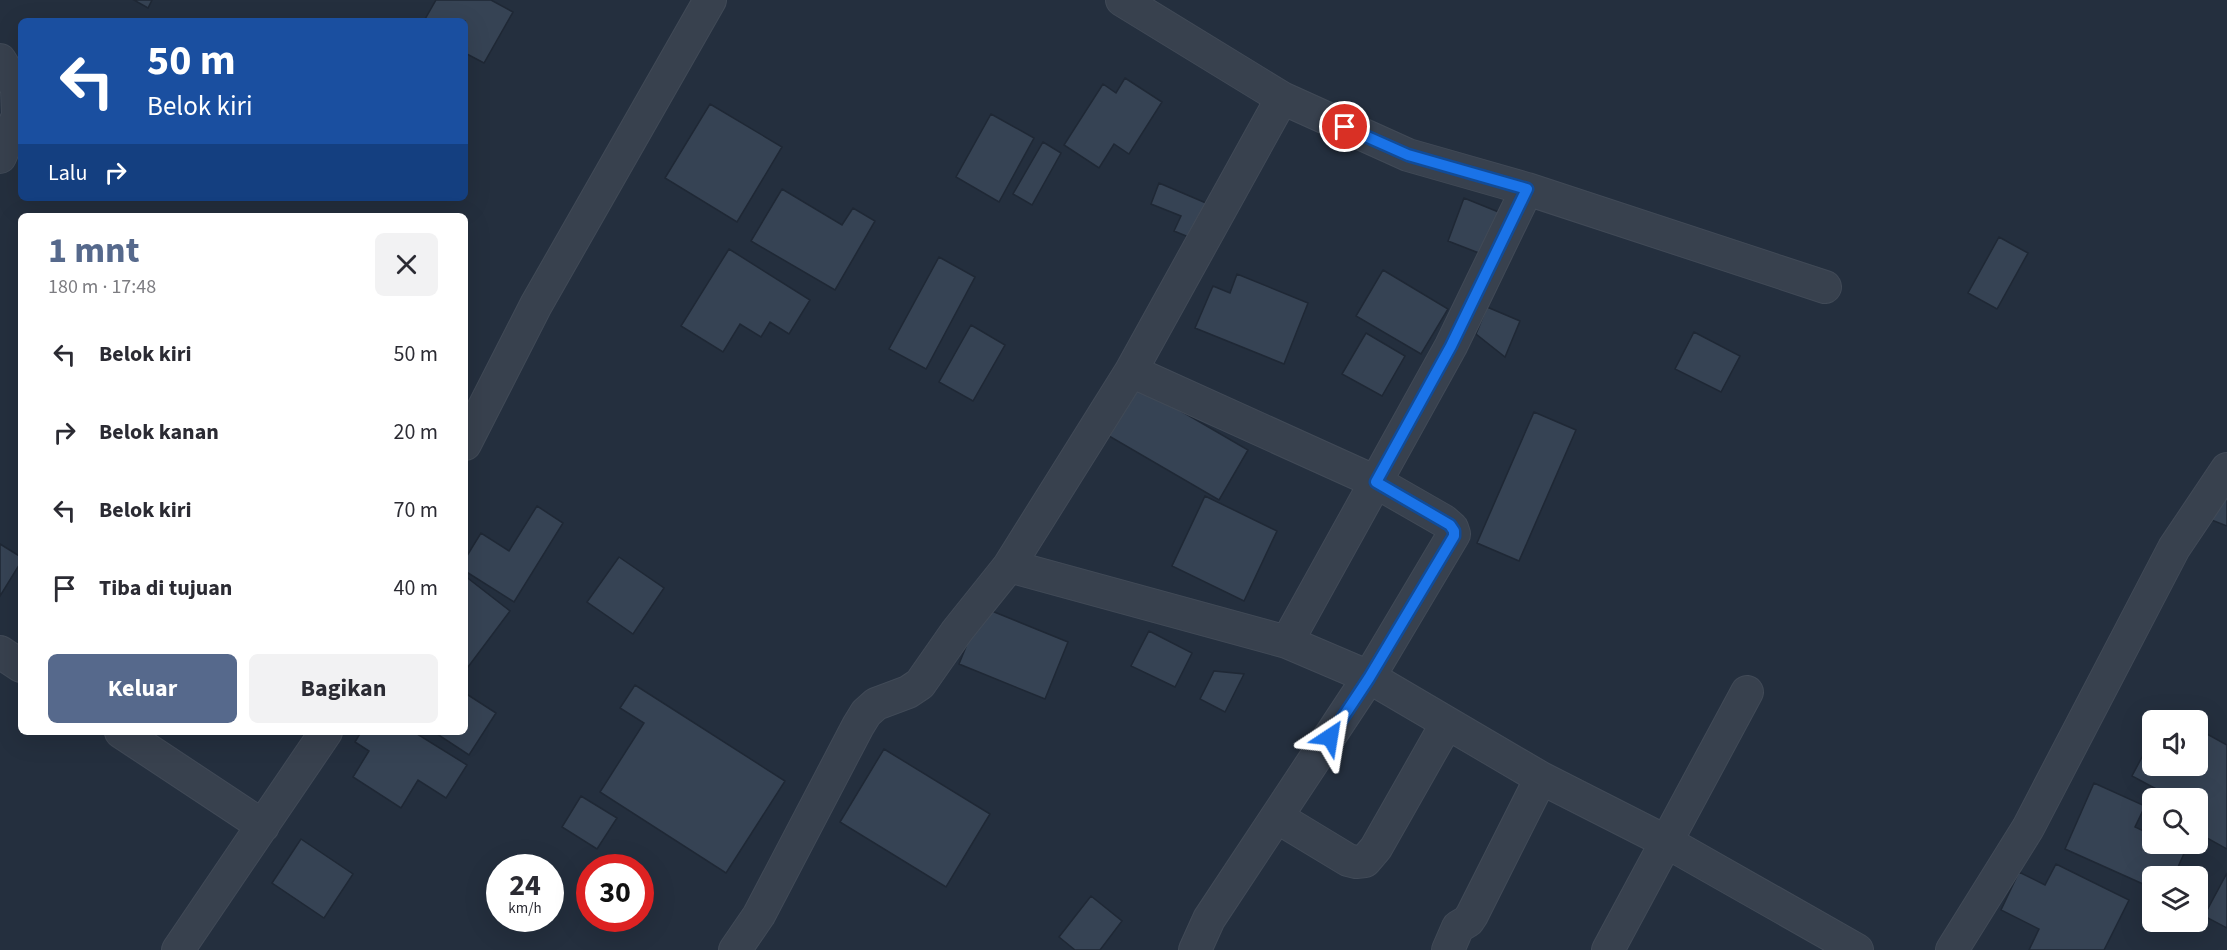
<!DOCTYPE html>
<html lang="id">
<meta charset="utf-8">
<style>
body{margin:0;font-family:"Source Sans 3",sans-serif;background:#f2f2f3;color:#2b2b33;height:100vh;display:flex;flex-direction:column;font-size:22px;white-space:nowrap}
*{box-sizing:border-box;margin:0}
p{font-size:20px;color:#7c7c81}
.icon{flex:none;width:33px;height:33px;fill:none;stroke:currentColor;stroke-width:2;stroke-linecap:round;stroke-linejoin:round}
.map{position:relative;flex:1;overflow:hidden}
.details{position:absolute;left:18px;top:213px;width:450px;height:522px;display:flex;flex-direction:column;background:#fff;border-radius:9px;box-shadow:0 6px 24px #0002}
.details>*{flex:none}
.hud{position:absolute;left:18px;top:18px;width:450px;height:183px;border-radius:9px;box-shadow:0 6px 24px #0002;background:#1a4fa0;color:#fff;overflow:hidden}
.buttons{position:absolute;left:2142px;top:710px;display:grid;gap:12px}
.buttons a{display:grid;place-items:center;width:66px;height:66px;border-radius:9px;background:#fff;box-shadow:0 6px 24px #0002;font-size:30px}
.speed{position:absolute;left:486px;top:854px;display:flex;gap:12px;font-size:30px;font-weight:700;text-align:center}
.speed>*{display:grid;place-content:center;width:78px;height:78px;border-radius:50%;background:#fff;box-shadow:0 6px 24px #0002;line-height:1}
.speed small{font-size:15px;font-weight:400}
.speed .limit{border:9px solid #d22;background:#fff;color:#111}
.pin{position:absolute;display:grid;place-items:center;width:51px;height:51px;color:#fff;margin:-26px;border:3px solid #fff;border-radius:50%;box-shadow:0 2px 6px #0007}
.me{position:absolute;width:66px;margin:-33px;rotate:33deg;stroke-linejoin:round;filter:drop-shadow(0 0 4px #0008)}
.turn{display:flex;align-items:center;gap:21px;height:126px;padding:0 30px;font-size:27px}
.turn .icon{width:78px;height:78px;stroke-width:2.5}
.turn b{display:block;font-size:42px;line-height:51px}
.then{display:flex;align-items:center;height:57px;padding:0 30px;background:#0003;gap:12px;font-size:22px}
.round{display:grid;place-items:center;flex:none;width:63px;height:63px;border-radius:9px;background:#f2f2f3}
.overview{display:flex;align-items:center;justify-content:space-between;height:102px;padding:0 30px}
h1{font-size:36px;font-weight:700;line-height:45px;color:#56698c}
.button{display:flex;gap:12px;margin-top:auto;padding:12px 30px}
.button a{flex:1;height:69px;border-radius:9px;background:#56698c;color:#fff;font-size:24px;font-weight:700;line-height:69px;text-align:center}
.button a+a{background:#f2f2f3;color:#2b2b33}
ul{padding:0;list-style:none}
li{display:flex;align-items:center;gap:18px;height:78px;padding:0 30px}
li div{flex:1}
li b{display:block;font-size:22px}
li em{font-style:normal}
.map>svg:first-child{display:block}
.building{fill:#364354;stroke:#1f2835;stroke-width:1.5}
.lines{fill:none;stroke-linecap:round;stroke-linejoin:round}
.street-casing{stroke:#414a57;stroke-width:34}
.street{stroke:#38414e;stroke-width:32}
.route-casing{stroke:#114b97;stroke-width:15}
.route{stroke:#1a73e8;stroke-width:10}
</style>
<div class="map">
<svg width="2227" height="950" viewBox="0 0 2227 950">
<rect width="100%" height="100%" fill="#242f3e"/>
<!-- building -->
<path class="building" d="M134,0H152L148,8Z
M436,0H491L513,12L484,63L465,53V21H424Z
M1125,78L1162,102L1129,154L1114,144L1099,168L1064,145L1103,84L1116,93Z
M710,104L782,147L737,222L665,178Z
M991,114L1034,138L999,202L956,177Z
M1043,142L1061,153L1032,205L1013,194Z
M1159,183L1206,203L1191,238L1174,231L1181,216L1151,204Z
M782,189L842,225L853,208L875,221L835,290L751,241Z
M1464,198L1501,213L1484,255L1448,241Z
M1999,237L2028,253L1997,309L1968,293Z
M729,249L810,300L789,334L770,322L761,337L740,324L723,352L681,326Z
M939,257L975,277L926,369L889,349Z
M1383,270L1448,309L1421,354L1356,316Z
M1237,274L1308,303L1284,364L1195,328L1213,286L1230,293Z
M1487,307L1520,321L1505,357L1476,334Z
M971,325L1005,345L973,401L939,382Z
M1694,332L1740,356L1721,392L1675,369Z
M1366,333L1405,356L1382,396L1342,374Z
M1138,386L1248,450L1219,500L1109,436Z
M1534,412L1576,430L1519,561L1477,543Z
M2227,475V526L2209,519Z
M1205,496L1277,531L1244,601L1172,566Z
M537,506L563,523L514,602L465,571V559L481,533L509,551Z
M0,544L21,557V562L0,596Z
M619,557L664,588L633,634L587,602Z
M465,576L510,611L465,671Z
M982,607L1068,642L1045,699L959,664Z
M1149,631L1192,653L1175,687L1131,666Z
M1214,671L1244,674L1225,712L1200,699Z
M635,685L785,781L726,873L600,792L644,723L620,708Z
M465,693L496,713L469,755L434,732H465Z
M2167,712L2181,720H2162Z
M2198,729L2227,745V849L2198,833V829L2205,816L2198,812V798H2173L2132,776L2152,738V765H2198Z
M361,732H414L467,765L446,798L418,780L401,808L353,777L369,751L355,742Z
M884,749L990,814L946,887L840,822Z
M2094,783L2145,806L2135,827L2152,835V843H2171L2186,849L2174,876H2152V888L2065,849Z
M581,796L617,818L597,849L562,827Z
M301,839L353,874L324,918L272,883Z
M2056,864L2129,900L2104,950H2029L2039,929L2001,910L2019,872L2045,885Z
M2227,873V928L2204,916Z
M1091,896L1122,921L1100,950H1075L1059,937Z"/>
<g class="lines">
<!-- street casing -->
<g class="street-casing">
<path id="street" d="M1122,0L1282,98L1408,155L1527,189L1825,287
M0,60L17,88L18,116L0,157
M1527,189L1451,346L1287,642L1369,677L1541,778L1665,841L1857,950
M1131,371L1376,482L1444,521L1452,528L1454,534L1369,677L1209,919L1195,950
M465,444L536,305L710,0
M1009,566L1287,642
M0,652L21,666
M121,732L263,826
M1277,817L1348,860L1356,862L1365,861L1376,848L1447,723
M178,950L326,732
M735,950L759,915L858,726L866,713L876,704L908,692L920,684L957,631L1009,566L1131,371L1282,98
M1448,950L1458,927L1468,921L1472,915L1541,778
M1608,950L1747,692
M1952,950L2028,828L2174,548L2227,469"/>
</g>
<!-- street -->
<use href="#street" class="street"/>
</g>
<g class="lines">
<!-- route casing -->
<g class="route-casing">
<path id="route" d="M1330,737L1369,678L1454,536V531L1450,525L1376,482L1451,346L1527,189L1408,155L1345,127"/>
</g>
<!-- route -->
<use href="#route" class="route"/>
</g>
</svg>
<div class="buttons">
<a><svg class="icon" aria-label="sound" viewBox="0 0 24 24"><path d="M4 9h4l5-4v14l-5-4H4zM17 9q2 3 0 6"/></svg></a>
<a><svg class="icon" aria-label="search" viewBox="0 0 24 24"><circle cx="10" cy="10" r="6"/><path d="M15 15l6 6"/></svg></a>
<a><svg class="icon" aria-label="layers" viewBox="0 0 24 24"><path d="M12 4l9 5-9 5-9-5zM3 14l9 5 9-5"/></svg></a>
</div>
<div class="speed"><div>24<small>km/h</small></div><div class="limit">30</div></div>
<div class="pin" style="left:1345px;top:127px;background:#d93025"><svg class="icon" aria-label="arrive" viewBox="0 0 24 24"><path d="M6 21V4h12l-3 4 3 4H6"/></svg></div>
<svg class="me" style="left:1330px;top:737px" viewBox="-20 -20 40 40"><path d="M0-17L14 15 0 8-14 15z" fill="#1a73e8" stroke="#fff" stroke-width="4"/></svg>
<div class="hud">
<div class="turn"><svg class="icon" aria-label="left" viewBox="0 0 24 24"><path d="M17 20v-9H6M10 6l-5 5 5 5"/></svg><div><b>50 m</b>Belok kiri</div></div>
<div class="then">Lalu<svg class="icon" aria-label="right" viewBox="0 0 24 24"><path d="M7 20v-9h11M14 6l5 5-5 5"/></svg></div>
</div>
<section class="details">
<div class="overview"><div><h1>1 mnt</h1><p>180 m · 17:48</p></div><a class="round"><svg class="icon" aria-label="close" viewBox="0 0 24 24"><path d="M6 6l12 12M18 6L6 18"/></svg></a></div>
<ul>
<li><svg class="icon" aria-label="left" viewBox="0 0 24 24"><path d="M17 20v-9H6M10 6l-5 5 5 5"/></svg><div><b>Belok kiri</b></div><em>50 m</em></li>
<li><svg class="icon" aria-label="right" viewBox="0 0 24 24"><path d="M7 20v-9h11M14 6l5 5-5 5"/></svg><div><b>Belok kanan</b></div><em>20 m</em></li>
<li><svg class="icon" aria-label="left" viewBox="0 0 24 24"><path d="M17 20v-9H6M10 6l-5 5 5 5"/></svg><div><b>Belok kiri</b></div><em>70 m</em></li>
<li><svg class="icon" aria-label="arrive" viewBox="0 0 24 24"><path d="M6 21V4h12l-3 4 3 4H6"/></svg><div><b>Tiba di tujuan</b></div><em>40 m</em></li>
</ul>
<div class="button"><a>Keluar</a><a>Bagikan</a></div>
</section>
</div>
